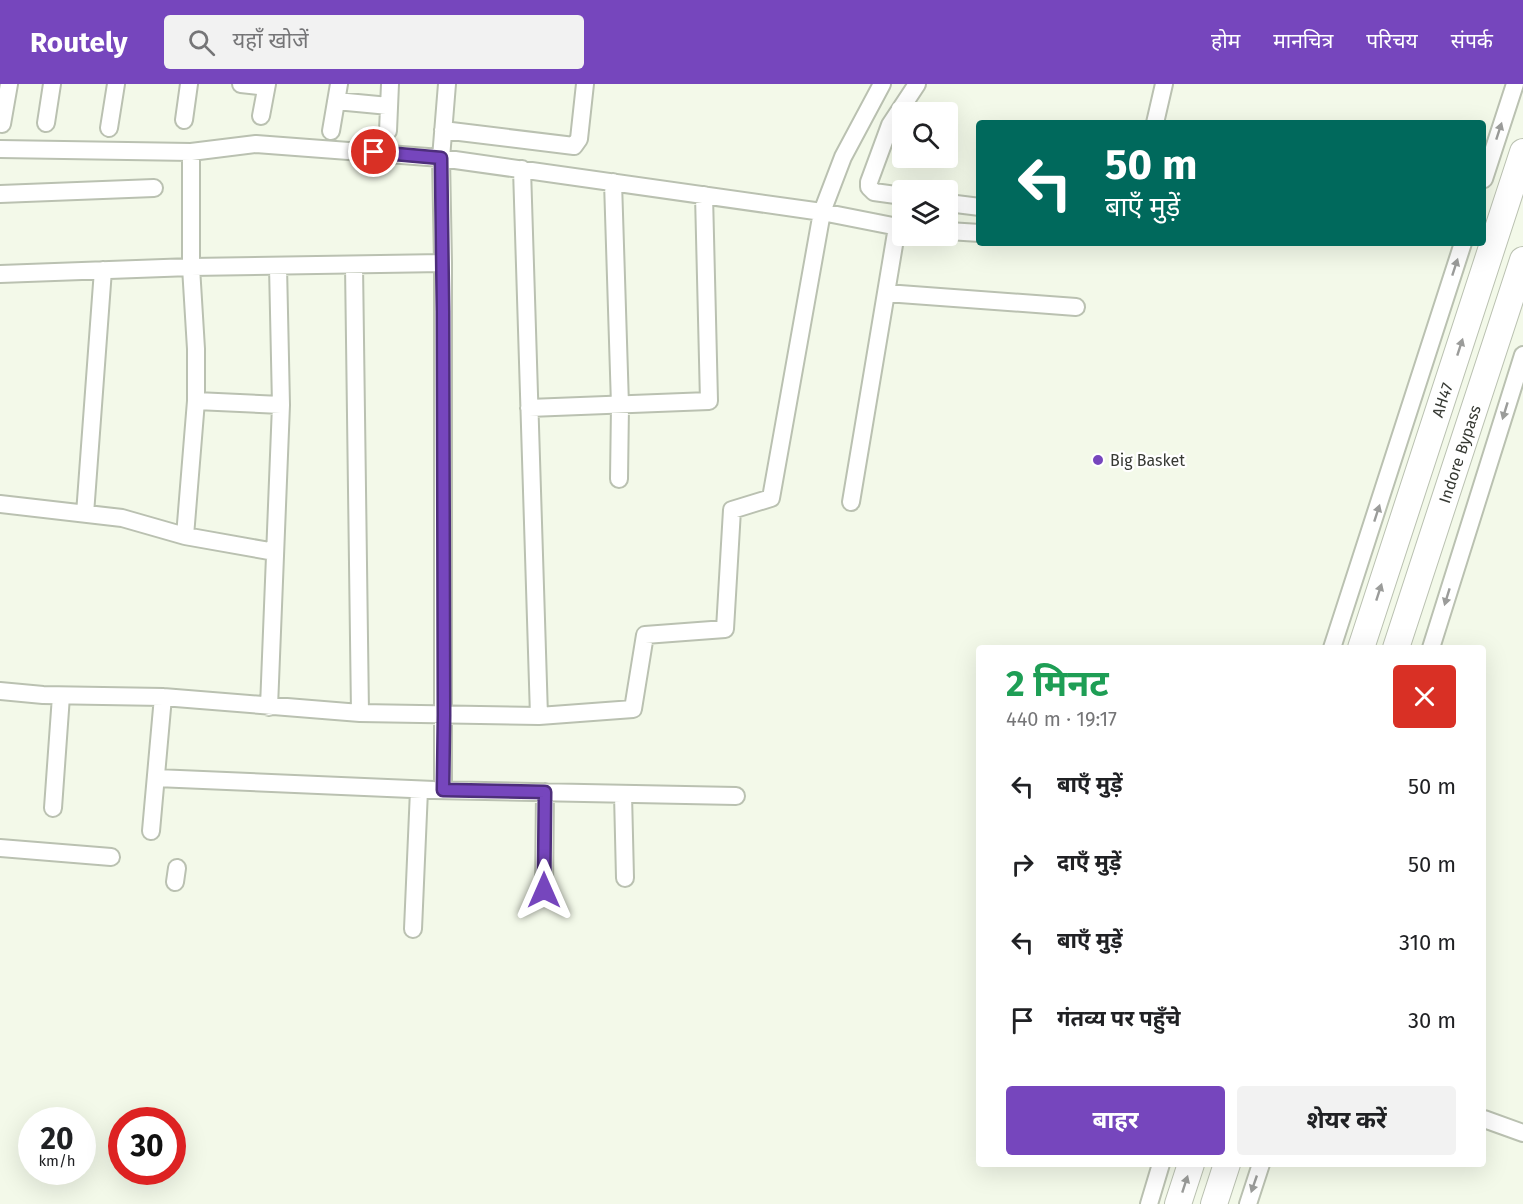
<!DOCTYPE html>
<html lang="hi">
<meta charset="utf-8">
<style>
body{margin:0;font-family:"Fira Sans","Noto Sans Devanagari",sans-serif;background:#f2f2f2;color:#202124;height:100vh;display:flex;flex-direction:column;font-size:22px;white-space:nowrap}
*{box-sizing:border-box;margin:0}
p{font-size:20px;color:#757577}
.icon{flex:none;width:33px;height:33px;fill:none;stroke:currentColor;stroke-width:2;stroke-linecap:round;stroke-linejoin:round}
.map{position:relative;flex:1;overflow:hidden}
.sheet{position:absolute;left:976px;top:561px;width:510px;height:522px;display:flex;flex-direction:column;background:#fff;border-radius:6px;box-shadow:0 6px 24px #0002}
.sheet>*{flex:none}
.guide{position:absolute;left:976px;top:36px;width:510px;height:126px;border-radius:6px;box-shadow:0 6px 24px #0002;background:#00695c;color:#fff;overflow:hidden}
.fabs{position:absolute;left:892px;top:18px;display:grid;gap:12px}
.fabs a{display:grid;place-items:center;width:66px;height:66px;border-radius:6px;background:#fff;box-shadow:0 6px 24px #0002;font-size:30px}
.speed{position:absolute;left:18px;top:1023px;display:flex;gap:12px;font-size:30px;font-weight:700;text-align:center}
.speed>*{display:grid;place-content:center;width:78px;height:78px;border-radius:50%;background:#fff;box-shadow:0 6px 24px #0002;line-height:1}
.speed small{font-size:15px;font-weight:400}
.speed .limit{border:9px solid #d22;background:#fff;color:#111}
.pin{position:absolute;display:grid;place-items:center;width:51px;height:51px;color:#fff;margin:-26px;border:3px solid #fff;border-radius:50%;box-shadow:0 2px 6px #0007}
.me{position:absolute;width:66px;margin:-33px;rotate:0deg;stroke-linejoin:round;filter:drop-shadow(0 0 4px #0008)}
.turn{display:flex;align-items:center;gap:21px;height:126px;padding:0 30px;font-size:27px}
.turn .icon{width:78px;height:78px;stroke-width:2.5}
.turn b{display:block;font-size:42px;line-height:51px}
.round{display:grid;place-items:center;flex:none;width:63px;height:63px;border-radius:6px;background:#f2f2f2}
.summary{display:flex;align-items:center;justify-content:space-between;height:102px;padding:0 30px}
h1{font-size:36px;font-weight:700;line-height:45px;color:#1e9e55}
.primary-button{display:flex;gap:12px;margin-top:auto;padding:12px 30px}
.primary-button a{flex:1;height:69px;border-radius:6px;background:#7646bd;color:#fff;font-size:24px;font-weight:700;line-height:69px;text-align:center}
.primary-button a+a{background:#f2f2f2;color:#202124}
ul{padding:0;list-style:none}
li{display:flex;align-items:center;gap:18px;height:78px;padding:0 30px}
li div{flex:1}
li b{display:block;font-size:22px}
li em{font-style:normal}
header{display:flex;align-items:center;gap:36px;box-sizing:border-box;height:84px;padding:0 30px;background:#7646bd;color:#fff}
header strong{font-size:28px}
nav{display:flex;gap:33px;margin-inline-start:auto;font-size:21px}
.search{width:420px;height:54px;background:#f2f2f2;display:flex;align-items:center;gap:15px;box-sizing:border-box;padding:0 21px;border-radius:6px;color:#757577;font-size:22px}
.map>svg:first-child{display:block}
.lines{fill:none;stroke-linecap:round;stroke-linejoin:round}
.minor-casing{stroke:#bac1b1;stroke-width:20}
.highway-casing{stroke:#bac1b1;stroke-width:28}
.minor{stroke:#fff;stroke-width:16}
.highway{stroke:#fff;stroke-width:26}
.oneway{fill:#9b9c9a}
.route-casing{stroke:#4d2e7b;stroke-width:15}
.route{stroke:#7646bd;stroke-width:10}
.poi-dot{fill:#7646bd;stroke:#fff;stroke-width:2}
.labels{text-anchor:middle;stroke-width:4.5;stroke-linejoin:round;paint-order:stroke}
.street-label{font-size:16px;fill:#373a34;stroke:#fff}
.poi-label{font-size:16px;fill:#373a34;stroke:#fff;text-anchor:start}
</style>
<header>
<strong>Routely</strong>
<div class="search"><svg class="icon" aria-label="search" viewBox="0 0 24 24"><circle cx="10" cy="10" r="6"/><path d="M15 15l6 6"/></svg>यहाँ खोजें</div>
<nav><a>होम</a><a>मानचित्र</a><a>परिचय</a><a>संपर्क</a></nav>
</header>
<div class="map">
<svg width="1523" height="1120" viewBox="0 0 1523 1120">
<rect width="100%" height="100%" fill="#f3f9e9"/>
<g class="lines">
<!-- minor casing -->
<g class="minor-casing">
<path id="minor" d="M241,0L266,3
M336,17L389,22
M261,32L267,0
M184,36L189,0
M46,39L52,0
M1155,39L1164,0
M2,40L9,0
M109,44L116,0
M443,46L574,62L579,55L585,0
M331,47L339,0
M388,47L390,0
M0,65L191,68L256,60L441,74L822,128L903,144
M522,85L539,632
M1484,95L1515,0
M613,98L620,321L619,395
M0,110L154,104
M903,112L874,108L869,103V98L890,41L917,0
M948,119L980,123
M948,147L980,149
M354,181L360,629
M278,182L281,321
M0,190L191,183V68
M886,209L1076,223
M196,317L185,452L275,468
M529,324L709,317L704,111
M851,418L897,143
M0,420L122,434L185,452
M85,430L103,186
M1332,564L1463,159
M1431,564L1523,271
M0,607L43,611L163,613L360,629L539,632L633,625L645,551L725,545L732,426L771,414L822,128L843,73L882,0
M269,623L281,321L196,317V265L191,183L443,179
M156,694L434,706L736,712
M443,706V179L441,74L447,0
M623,710L625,794
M53,724L61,612
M151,747L163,613
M0,764L111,773
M175,798L177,784
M544,806L545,708
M413,845L419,706
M1484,1035L1523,1049
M1149,1120L1161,1080
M1248,1120L1261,1080"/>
</g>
<!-- highway casing -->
<g class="highway-casing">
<g id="highway">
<path id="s1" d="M1361,564L1523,68"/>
<path id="s2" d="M1396,564L1523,176"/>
<path d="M1178,1120L1191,1080"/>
<path d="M1214,1120L1227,1080"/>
</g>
</g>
<!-- minor -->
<use href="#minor" class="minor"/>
<!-- highway -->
<use href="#highway" class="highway"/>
</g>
<!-- one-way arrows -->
<defs><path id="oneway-solid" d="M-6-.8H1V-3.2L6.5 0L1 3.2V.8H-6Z" transform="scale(1.5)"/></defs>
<g class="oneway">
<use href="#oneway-solid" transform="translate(1499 47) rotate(-72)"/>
<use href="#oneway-solid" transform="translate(1455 183) rotate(-72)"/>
<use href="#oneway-solid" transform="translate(1460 263) rotate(-72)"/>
<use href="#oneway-solid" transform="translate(1505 327) rotate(107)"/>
<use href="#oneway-solid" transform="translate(1377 429) rotate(-72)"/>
<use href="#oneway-solid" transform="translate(1379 508) rotate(-72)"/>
<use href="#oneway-solid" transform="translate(1447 513) rotate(107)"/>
<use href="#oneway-solid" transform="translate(1185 1100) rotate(-72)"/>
<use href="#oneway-solid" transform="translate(1254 1100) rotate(109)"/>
</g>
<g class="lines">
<!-- route casing -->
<g class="route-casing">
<path id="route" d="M374,68L441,74L443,227L444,631L443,706L545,708L544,806"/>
</g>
<!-- route -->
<use href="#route" class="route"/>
</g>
<!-- markers -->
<circle class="poi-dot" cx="1098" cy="376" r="6"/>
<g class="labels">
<!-- street labels -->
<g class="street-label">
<text dy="6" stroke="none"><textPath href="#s1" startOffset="261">AH47</textPath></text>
<text dy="6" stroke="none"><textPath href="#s2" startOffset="204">Indore Bypass</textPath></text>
</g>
<!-- poi labels -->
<g class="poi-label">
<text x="1110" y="382">Big Basket</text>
</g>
</g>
</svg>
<div class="fabs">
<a><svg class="icon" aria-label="search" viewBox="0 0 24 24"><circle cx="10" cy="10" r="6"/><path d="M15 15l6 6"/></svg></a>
<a><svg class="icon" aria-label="layers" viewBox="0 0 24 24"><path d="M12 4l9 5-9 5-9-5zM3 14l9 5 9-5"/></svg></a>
</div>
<div class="speed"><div>20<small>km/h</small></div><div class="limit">30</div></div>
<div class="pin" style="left:374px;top:68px;background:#d93025"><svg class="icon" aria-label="arrive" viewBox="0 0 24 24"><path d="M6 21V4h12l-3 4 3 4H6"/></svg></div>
<svg class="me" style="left:544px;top:806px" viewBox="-20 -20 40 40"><path d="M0-17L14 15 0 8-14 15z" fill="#7646bd" stroke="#fff" stroke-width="4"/></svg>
<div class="guide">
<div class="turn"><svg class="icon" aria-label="left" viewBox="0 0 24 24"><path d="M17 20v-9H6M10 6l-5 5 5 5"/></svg><div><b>50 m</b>बाएँ मुड़ें</div></div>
</div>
<section class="sheet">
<div class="summary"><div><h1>2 मिनट</h1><p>440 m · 19:17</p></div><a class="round" style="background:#d93025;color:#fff"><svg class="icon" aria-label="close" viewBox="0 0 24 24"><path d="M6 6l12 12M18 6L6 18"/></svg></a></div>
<ul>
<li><svg class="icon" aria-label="left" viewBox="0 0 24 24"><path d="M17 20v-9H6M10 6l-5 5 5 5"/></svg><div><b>बाएँ मुड़ें</b></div><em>50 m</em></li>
<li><svg class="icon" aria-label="right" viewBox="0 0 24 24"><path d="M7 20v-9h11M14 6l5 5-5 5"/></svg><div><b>दाएँ मुड़ें</b></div><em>50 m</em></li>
<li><svg class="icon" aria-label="left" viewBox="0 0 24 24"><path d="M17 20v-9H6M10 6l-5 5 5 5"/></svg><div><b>बाएँ मुड़ें</b></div><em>310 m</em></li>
<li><svg class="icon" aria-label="arrive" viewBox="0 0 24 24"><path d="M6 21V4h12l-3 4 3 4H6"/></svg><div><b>गंतव्य पर पहुँचे</b></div><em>30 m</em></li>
</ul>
<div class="primary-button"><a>बाहर</a><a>शेयर करें</a></div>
</section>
</div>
